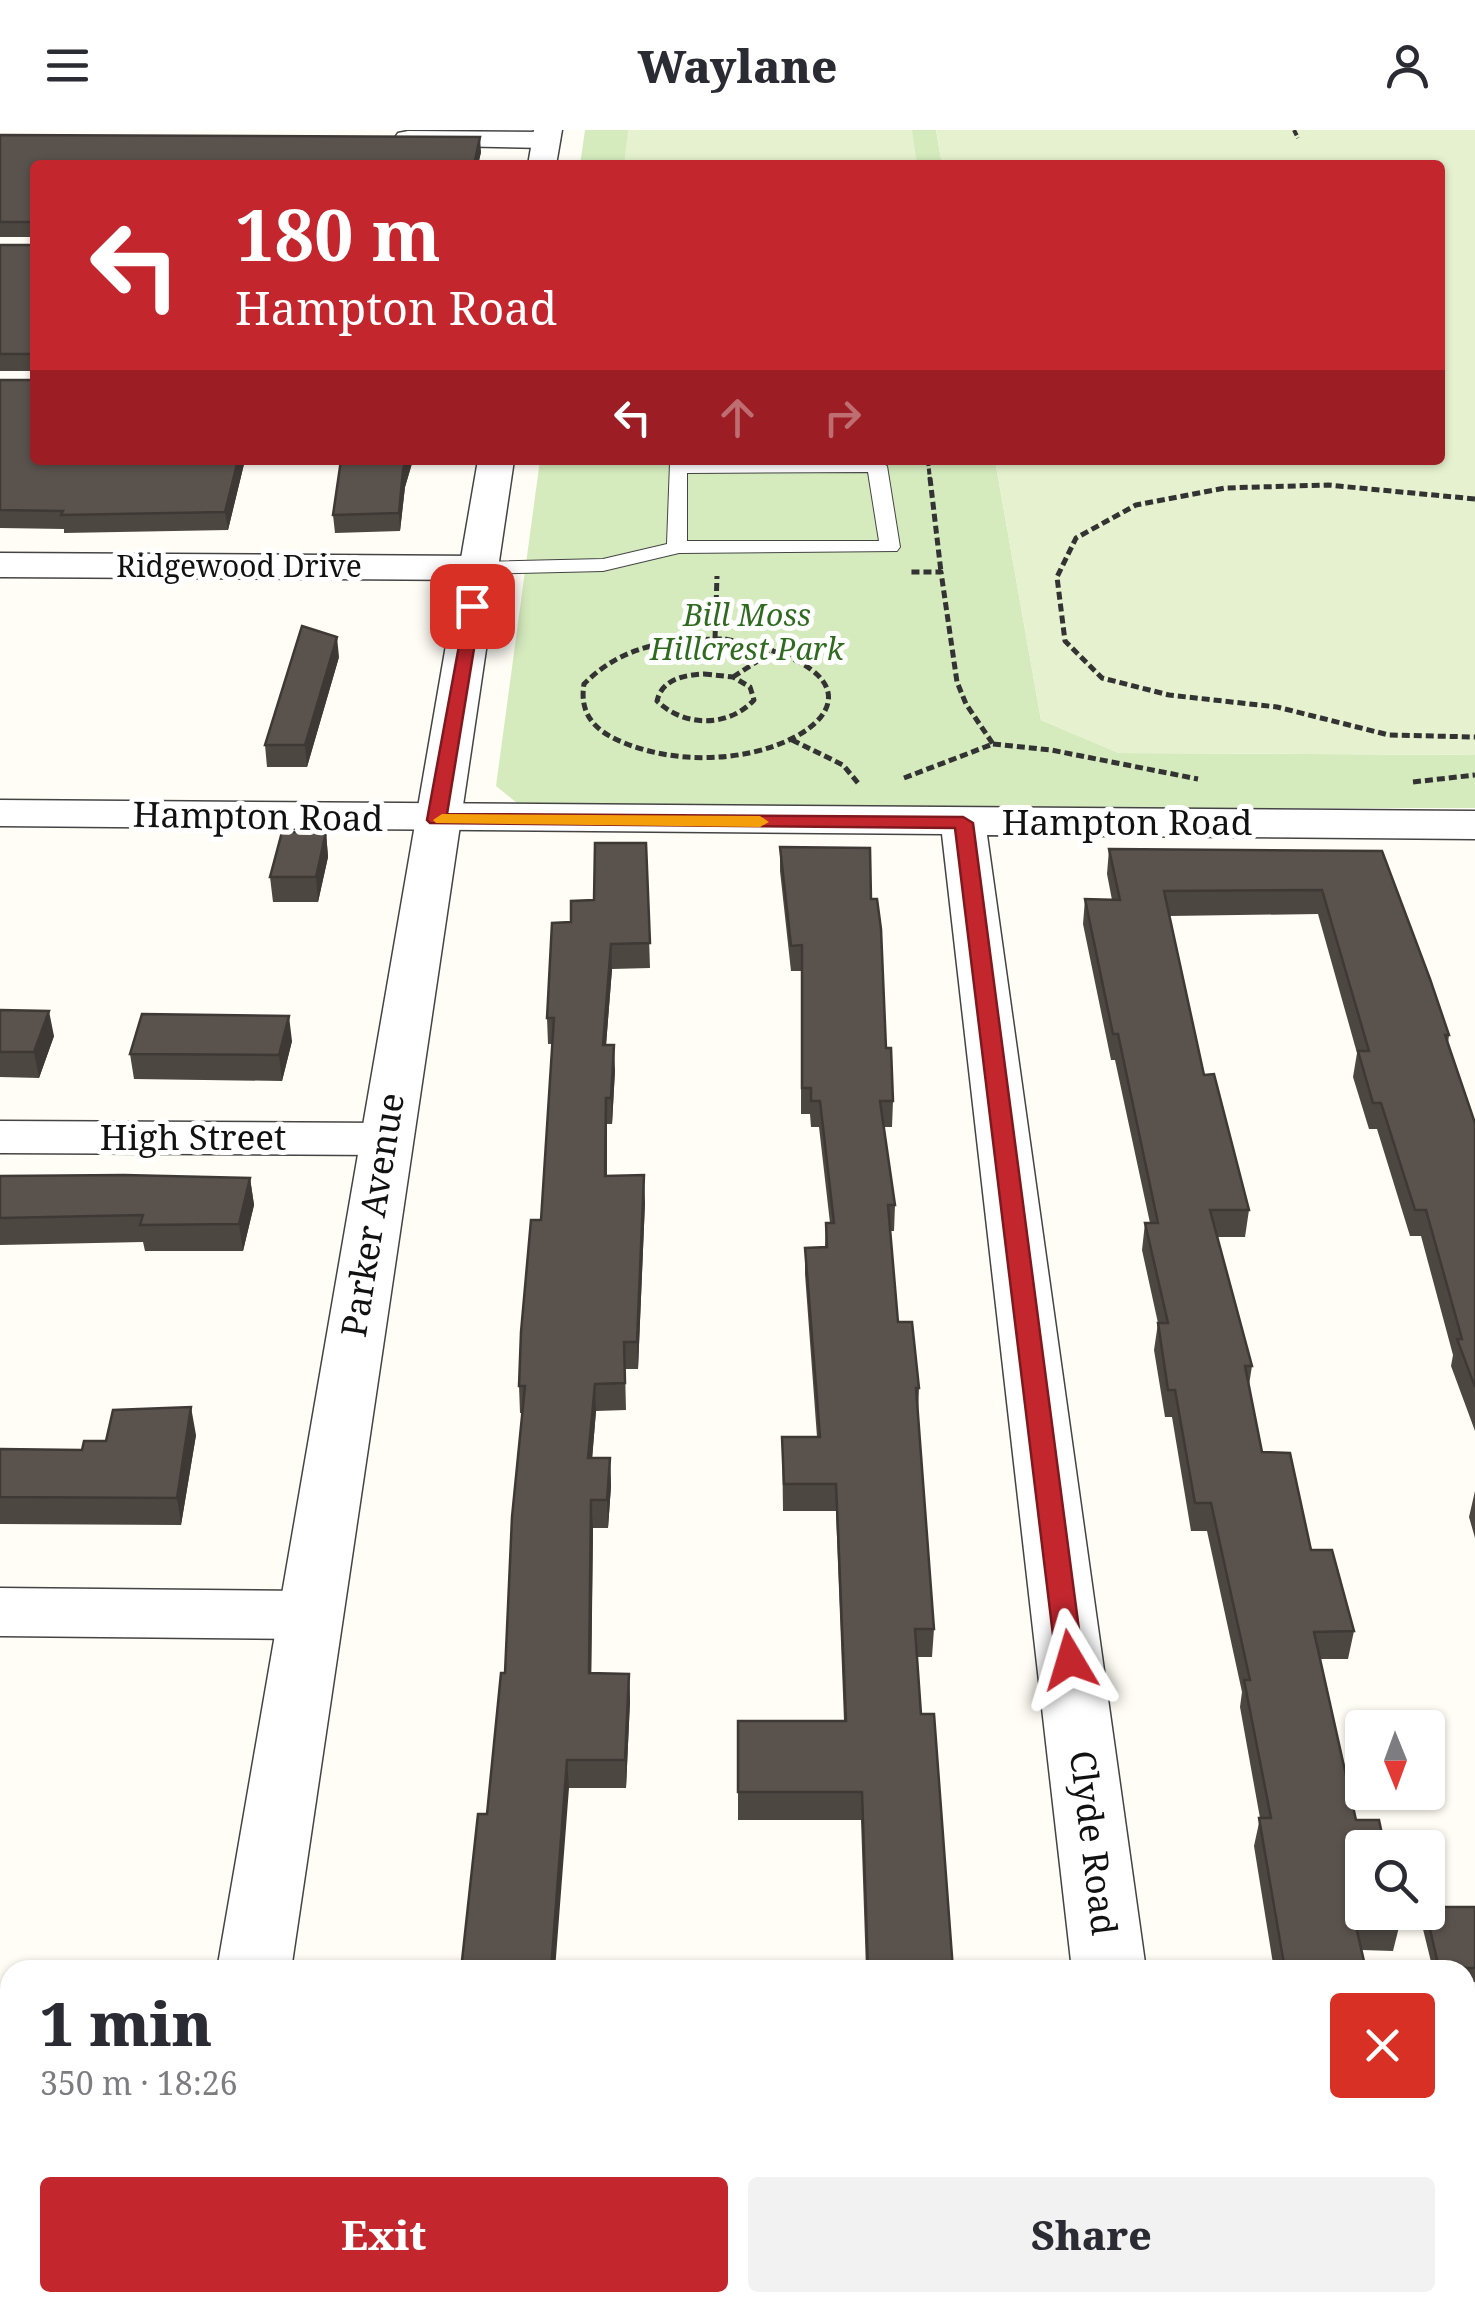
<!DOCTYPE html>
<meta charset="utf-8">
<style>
body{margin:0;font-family:"Noto Serif",serif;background:#f2f2f3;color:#2b2b33;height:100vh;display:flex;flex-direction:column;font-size:38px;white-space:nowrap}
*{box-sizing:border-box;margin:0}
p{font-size:32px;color:#7c7c81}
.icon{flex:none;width:55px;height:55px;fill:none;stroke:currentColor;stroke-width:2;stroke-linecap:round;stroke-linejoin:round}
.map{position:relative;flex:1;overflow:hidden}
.details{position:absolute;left:0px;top:1830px;width:1475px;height:352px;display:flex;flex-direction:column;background:#fff;border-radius:30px 30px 0 0;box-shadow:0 2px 8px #0004}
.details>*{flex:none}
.hud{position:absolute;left:30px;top:30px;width:1415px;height:305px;border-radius:10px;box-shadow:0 2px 8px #0004;background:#c4262e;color:#fff;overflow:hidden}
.needle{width:65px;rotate:179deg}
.controls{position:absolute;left:1345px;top:1580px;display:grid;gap:20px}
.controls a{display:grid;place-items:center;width:100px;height:100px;border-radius:10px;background:#fff;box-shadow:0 2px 8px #0004;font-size:50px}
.pin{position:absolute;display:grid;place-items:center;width:85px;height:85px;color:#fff;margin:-42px;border-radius:20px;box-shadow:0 5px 15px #0006}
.me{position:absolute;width:110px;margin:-55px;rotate:353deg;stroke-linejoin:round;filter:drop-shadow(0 0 8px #0008)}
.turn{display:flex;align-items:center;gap:35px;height:210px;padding:0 40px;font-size:45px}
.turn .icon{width:130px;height:130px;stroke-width:2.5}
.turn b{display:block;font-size:70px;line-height:85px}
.lanes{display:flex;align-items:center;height:95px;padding:0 40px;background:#0003;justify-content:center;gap:50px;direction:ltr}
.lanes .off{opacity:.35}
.round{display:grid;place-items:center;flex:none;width:105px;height:105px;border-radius:10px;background:#f2f2f3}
.head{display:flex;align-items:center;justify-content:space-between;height:170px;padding:0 40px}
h1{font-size:60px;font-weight:800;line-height:75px}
.button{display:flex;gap:20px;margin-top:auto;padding:20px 40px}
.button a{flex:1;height:115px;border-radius:10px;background:#c4262e;color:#fff;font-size:40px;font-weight:800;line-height:115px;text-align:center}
.button a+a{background:#f2f2f3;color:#2b2b33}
header{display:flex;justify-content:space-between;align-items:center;height:130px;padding:0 40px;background:#fff;font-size:45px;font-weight:800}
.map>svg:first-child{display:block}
.green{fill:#d5ebbd}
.pitch{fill:#e6f2cf}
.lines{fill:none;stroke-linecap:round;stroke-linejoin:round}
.service-casing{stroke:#444;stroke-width:2}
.minor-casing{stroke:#444;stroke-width:3}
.tertiary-casing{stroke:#444;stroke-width:3}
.path-far1{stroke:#333;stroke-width:4;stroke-dasharray:6 2.5;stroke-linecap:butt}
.path{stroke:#333;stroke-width:5;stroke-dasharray:8 4;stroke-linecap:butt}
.service{fill:#fff;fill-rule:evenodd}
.minor{fill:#fff;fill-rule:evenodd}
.tertiary{fill:#fff;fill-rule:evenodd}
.wall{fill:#4d4742}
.shaded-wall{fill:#3f3936}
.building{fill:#5a524d;stroke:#3f3936;stroke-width:2.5}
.route{fill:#c4262e;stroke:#7f191e;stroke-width:2.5}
.slow{fill:#f59e0b}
.labels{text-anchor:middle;stroke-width:10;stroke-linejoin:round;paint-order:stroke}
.far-street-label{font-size:30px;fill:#111;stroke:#fff}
.far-park-label{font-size:30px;font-style:italic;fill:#2f6b1f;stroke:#fff}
.street-label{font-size:35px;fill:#111;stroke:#fff}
</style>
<header><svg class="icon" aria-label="menu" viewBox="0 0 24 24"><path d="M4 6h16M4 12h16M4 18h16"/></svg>Waylane<svg class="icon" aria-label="person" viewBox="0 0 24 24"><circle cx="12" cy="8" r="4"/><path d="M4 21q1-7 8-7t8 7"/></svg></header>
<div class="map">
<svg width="1475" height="2182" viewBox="0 0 1475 2182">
<rect width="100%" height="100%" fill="#fffdf5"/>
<!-- green -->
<path class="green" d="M585,0H936L942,35H580Z
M540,330H995L1041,590L1119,623L1475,625V678H523L496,656Z"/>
<!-- pitch -->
<path class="pitch" d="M628,0H912L917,35H624Z
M936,0H1475V625L1118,623L1041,590L995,330H1440V35H942Z"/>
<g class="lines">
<!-- service casing -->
<g class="service-casing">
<path id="service" d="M877,330L887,336L900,417L897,421L679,423L603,441L479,444L468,438L479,432L603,429L667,414L670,333ZM868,342L879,411H687V343Z"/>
</g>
<!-- minor casing -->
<g class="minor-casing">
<path id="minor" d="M408,1L546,2L556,4L560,10L556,16L546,18L398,15L394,9L398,3Z
M0,423L479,426L493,430L498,438L493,446L479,450L0,447Z
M0,670L1475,681V709L987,705L1146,1840H1072L942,704L0,696Z
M0,991L385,993L404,998L411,1009L404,1020L385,1025L0,1023Z
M0,1458L309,1461L332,1468L341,1485L332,1502L309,1509L0,1506Z
M1110,2172H1192L1193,2182H1111Z"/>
</g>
<!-- tertiary casing -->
<g class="tertiary-casing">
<path id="tertiary" d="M534,0H562L556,35H528Z
M478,330H514L291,1840H217Z
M161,2172H243L241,2182H159Z"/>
</g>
<!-- path-far1 -->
<path class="path-far1" d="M1294,0L1298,8
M928,330L930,350"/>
<!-- path -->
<path class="path" d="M930,348L941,442
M1475,369L1328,355L1225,358L1136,375L1076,408L1057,447L1065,511L1102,548L1169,565L1277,577L1389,605L1475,607
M715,509L717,446
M725,509C949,551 760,670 622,612C595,601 579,584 584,554C623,514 672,509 725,509Z
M704,544L733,547L750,557L754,570C728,598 684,597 657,571C662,549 684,545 704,544Z
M733,547L775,520
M792,610L843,635L858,653
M993,614L1051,620L1198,649
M904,648L993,614L966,574L957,552L941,442H908
M1413,652L1475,645"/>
<!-- service -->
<use href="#service" class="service"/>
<!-- minor -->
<use href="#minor" class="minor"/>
<!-- tertiary -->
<use href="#tertiary" class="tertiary"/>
</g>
<!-- wall -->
<path class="wall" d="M0,5L481,22L478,35H35V107H0Z
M0,115H35V330H245L228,400L64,403V399L0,398V250H35V241H0Z
M341,330H413L405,357L400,401L335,403L333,385Z
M339,527L307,637H267L265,615Z
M326,702L328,727L318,772H273L270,747Z
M646,713L650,838L612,839L606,915L615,940L612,994H607V1046L645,1072L638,1239H625L626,1280L596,1281L592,1328H610L611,1356L608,1398H593L591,1543L629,1544L630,1571L626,1658H569L487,1684L505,1543L522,1283H520L519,1256L541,1090L553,914H548L547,888L571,792Z
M780,717L871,769L886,918L893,971L892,997H884L895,1075L894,1101H890L898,1192L919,1258L918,1285L934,1499L932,1527H917L921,1584L953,1840H866L861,1690H738V1591H844L836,1381H783L782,1307H817L805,1144V1118L825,1117L826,1093H830L819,997H811L810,984H801V841H791L780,741Z
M1109,719L1382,721L1449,905L1448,914L1475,993V1301L1451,1236L1453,1225L1421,1106H1410L1377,999H1369L1353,947L1357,923L1318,784L1169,786L1204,945L1249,1080L1245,1107H1217L1252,1236L1249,1255L1262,1322L1354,1501L1348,1529H1320L1356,1690L1400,1793L1393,1821L1362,1820L1366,1840H1274L1254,1716L1260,1688L1240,1577L1242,1562L1207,1401H1191L1172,1287H1165L1154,1220L1158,1193L1142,1120L1145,1093H1150L1115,930H1111L1083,794L1085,769L1112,770L1107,744Z
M0,880L54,906L39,948L0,947Z
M292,911L282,951L134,949L130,924Z
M0,1046L250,1048L254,1075L243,1121H145L143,1112L0,1115Z
M196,1305L181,1395L0,1394V1319L82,1320L106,1311Z
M1475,1361V1408L1469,1387Z
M1475,1777V1852H1465V1840H1433L1421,1791L1423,1782Z
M1465,2026H1475V2171H1465Z
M461,2172H611L610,2182L462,2179Z
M859,2172H982V2173Z"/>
<!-- shaded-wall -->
<path class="shaded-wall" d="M480,7L481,22L478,35H474Z
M238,330H245L228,400L225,382Z
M406,330H413L405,357L400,401L399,383L403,340Z
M337,507L339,527L307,637L305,615Z
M326,702L328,727L318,772L316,747Z
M611,814L612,839L604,941L603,915Z
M49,881L54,906L39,948L34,922Z
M289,886L292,911L282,951L279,925Z
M614,915L615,940L612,994L611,968Z
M606,968L607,994L606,1073L605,1046Z
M644,1045L645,1072L638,1239L637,1212Z
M250,1048L254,1075L243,1121L239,1094Z
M595,1254L596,1281L590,1355L588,1328Z
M191,1277L196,1305L181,1395L177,1368Z
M610,1328L611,1356L608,1398L607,1370Z
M591,1370L593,1398L591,1571L589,1543Z
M629,1544L630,1571L626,1658L625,1630Z
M567,1630L569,1658L555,1840H551Z"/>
<!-- building -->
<path class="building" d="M0,5L480,7L474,35H35V92H0Z
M0,115H35V330H238L225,382L61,385L63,381L0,380V250H35V224H0Z
M341,330H406L403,340L399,383L333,385Z
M302,496L337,507L305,615H265Z
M282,702H326L316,747H270Z
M595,713H646L650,813L611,814L603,915H614L611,968H606L605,1046L644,1045L637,1212H624L625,1253L595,1254L588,1328H610L607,1370H591L589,1543L629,1544L625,1630H567L551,1840H461L478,1684H487L501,1543H505L512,1387L525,1256H519L521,1202L531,1090H541L554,888H547L552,793L571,792V771L594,770Z
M780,717L870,718L871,769H877L881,799L886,918H891L893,971H880L895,1075H888L898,1192H912L919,1258H916L934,1499H915L921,1584H934L953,1840H868L862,1662H738V1591H846L836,1354H784L782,1307H820L805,1118L827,1117L826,1093H834L820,971H811V958H802V815L791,816Z
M1109,719L1382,721L1430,849L1449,905H1445L1475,993V1257L1457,1209H1462L1426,1080H1415L1381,973H1373L1358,921H1369L1322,760L1164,761L1204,945L1214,944L1249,1080H1210L1252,1236H1245L1262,1322L1290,1323L1311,1420H1332L1354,1501L1314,1502L1356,1690H1379L1385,1718H1362V1782H1398L1400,1793L1355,1792L1366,1840H1285L1259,1688H1271L1244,1550H1250L1211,1373H1195L1175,1260H1168L1158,1193H1168L1145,1093H1158L1118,904H1113L1085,769L1120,770Z
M0,880L49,881L34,922H0Z
M142,884L289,886L279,925L130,924Z
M124,1045L250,1048L239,1094L140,1095L143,1085L0,1088V1046Z
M191,1277L177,1368L0,1367V1319L82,1320L84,1311H106L113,1280Z
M1428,1777H1475V1838H1439L1426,1782H1428Z
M1465,2026H1475V2144L1465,2145Z"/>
<!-- route -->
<path class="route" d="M467,472L481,476L447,684L963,687L973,693L1083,1530L1079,1538L1070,1541L1060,1538L1056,1530L955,698L430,693L427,690Z"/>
<!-- slow -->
<path class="slow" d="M442,684L760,686L769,692L760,697L436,693L433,690Z"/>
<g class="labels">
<!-- far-street labels -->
<g class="far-street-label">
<text x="239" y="447">Ridgewood Drive</text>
</g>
<!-- far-park labels -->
<g class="far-park-label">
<text x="747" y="496">Bill Moss<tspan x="747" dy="34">Hillcrest Park</tspan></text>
</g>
<!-- street labels -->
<g class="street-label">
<text transform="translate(258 687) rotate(1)" y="12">Hampton Road</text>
<text x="1127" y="705">Hampton Road</text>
<text x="193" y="1020">High Street</text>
<text transform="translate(373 1085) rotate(-81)" y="12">Parker Avenue</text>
<text transform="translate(1093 1713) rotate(83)" y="12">Clyde Road</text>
</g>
</g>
</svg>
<div class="controls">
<a><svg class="needle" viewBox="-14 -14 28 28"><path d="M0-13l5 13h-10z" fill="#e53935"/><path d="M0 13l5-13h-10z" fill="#7c7c81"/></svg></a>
<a><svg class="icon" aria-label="search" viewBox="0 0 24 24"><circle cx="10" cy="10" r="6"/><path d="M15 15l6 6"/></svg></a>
</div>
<div class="pin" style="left:472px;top:476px;background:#d93025"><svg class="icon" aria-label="arrive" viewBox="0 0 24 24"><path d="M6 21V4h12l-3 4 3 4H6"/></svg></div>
<svg class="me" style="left:1070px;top:1530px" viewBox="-20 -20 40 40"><path d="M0-17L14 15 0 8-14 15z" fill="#c4262e" stroke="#fff" stroke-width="4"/></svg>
<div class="hud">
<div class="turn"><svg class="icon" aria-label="left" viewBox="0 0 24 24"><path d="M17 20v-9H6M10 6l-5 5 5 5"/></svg><div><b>180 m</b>Hampton Road</div></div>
<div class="lanes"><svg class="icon" aria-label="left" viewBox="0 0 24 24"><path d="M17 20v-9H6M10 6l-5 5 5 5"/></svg><svg class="icon off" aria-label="ahead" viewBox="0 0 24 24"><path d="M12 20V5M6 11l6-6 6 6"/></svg><svg class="icon off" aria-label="right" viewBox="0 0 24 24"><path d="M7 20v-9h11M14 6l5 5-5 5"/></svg></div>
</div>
<section class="details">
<div class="head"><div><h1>1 min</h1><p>350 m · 18:26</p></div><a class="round" style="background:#d93025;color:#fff"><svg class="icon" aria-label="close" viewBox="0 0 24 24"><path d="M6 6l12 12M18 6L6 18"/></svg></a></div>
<div class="button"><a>Exit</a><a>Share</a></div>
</section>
</div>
